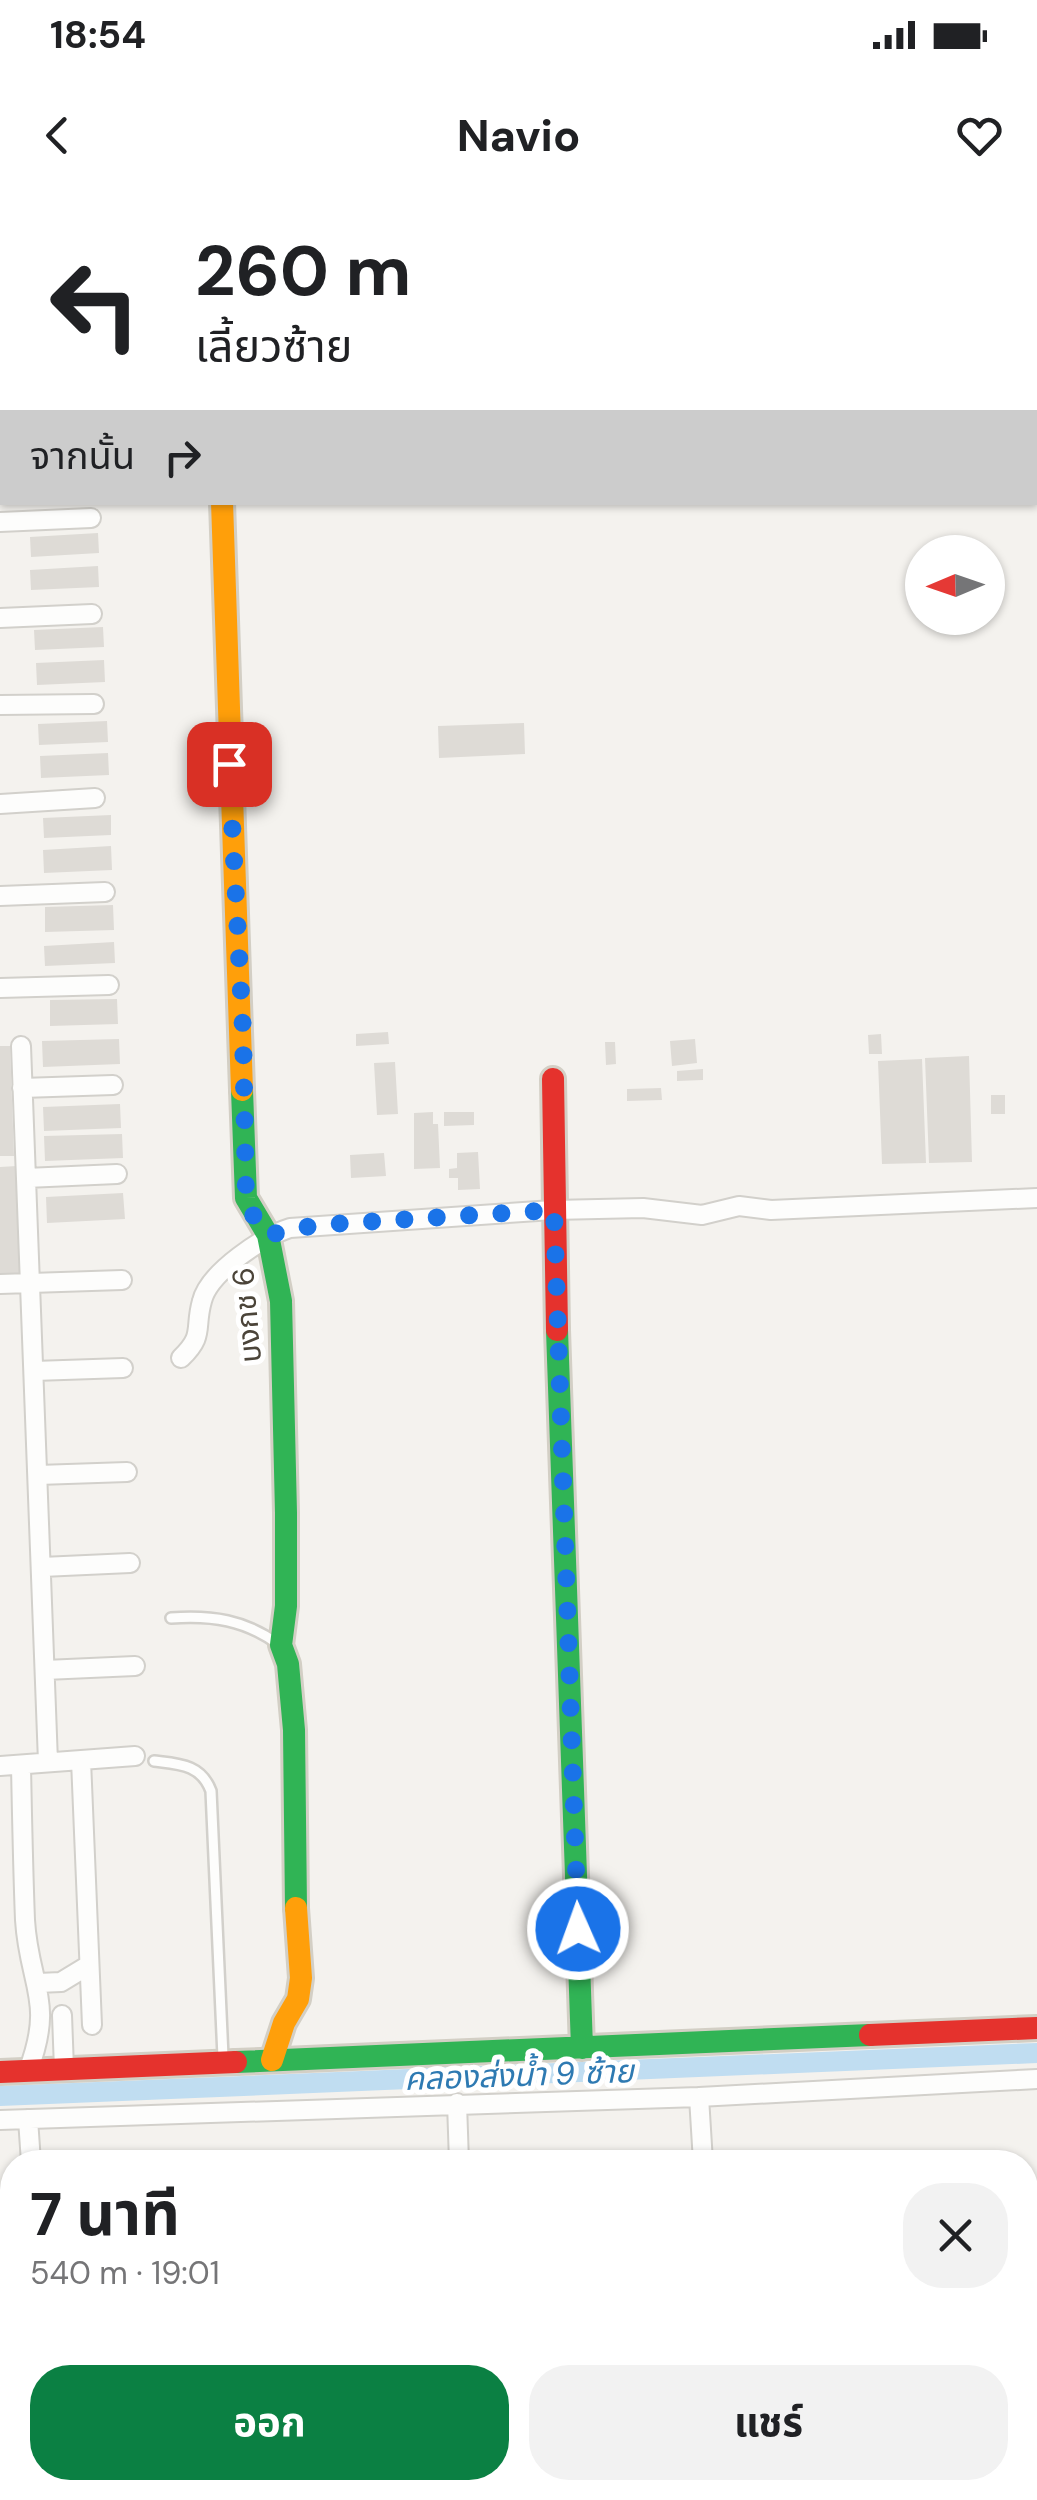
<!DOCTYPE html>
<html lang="th">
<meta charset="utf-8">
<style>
body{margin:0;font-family:"DM Sans","Noto Sans Thai",sans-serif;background:#f2f2f2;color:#202124;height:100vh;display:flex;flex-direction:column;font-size:38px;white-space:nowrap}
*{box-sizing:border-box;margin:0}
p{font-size:32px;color:#757577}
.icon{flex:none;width:55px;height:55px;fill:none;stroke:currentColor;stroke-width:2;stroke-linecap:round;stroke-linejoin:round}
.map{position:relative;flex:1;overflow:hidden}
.sheet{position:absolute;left:0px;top:1950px;width:1038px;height:350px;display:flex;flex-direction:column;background:#fff;border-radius:40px 40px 0 0;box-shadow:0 2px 8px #0004}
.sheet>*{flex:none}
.hud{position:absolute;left:0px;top:0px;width:1038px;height:305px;box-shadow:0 2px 8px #0004;background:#fff;color:#202124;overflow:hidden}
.needle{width:65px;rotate:268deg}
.buttons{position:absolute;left:905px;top:335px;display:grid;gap:20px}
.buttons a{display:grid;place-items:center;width:100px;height:100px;border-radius:50%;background:#fff;box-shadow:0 2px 8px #0004;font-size:50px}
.pin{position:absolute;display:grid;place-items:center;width:85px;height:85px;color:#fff;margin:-42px;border-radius:20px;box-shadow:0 5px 15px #0006}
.me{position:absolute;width:110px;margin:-55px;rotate:358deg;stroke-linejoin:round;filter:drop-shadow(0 0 8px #0008)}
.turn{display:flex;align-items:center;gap:35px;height:210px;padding:0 30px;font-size:45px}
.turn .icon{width:130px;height:130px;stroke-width:2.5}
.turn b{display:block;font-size:70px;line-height:85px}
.then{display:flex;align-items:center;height:95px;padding:0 30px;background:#0003;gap:20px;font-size:38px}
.round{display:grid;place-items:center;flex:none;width:105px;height:105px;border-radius:40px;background:#f2f2f2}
.overview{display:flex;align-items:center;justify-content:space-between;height:170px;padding:0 30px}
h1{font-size:60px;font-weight:700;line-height:75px}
.cta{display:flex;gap:20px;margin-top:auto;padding:20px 30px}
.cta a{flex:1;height:115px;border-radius:40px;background:#0b8043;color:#fff;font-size:40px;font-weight:700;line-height:115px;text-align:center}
.cta a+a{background:#f2f2f2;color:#202124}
.status{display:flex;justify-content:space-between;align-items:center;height:70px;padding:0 50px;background:#fff;direction:ltr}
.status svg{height:28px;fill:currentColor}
header{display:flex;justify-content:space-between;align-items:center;height:130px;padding:0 30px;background:#fff;font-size:45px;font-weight:700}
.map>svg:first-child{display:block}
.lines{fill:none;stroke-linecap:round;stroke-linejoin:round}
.canal{stroke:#c0ddf1;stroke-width:20}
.building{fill:#dedbd6}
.lane-casing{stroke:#d2d0cb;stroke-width:14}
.street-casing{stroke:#d2d0cb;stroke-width:22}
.fast-casing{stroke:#d3cfc5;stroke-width:28}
.slow-casing{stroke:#d3cfc5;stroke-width:28}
.jam-casing{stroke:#d3cfc5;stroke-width:28}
.lane{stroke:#fdfdfc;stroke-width:9}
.street{stroke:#fdfdfc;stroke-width:18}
.fast{stroke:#30b455;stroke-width:22}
.slow{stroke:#ff9f0a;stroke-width:22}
.jam{stroke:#e5322d;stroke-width:22}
.route{stroke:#1a73e8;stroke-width:18;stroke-dasharray:0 32.4}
.labels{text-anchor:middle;stroke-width:10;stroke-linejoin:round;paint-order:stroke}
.street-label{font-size:30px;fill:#4b4439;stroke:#fff}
.water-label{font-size:32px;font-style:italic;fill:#2e7ab2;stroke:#fff}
</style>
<div class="status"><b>18:54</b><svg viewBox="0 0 49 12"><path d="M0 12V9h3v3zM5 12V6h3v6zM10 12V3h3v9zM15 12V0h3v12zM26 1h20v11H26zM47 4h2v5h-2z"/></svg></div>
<header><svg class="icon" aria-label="back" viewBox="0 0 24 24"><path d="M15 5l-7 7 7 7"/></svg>Navio<svg class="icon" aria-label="heart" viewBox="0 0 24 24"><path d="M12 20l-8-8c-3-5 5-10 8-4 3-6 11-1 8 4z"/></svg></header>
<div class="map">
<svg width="1037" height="2300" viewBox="0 0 1037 2300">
<rect width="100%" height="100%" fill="#f4f2ee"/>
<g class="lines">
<!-- canal -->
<path class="canal" d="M0,1896L1037,1853"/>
</g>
<!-- building -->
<path class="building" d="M98,333L99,353L31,357L30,337Z
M98,366L99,387L31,390L30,370Z
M103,427L104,447L35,450L34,430Z
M104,460L105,482L37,485L36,463Z
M107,521L108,542L39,545L38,524Z
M524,523L525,554L439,558L438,526Z
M108,553L109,575L41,578L40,556Z
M111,615V635L44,638L43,618Z
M111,646L112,670L44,673L43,650Z
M113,705L114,730L45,732V707Z
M114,742L115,763L45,766L44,746Z
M117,799L118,824L50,826V800Z
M388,832L389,844L356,846V834Z
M881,834L882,854H869L868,835Z
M119,839L120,864L43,867L42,841Z
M695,839L697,863L672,866L670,841Z
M605,842H615L616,864L606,865Z
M0,846H10L14,956H0Z
M969,856L972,962L929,963L925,858Z
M922,859L926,963L882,964L878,861Z
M395,862L398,914L377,915L374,863Z
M703,869V880L677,881V871Z
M661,888L662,900L627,901V889Z
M991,895H1005V914H991Z
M120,904L121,928L44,931L43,907Z
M433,912V924H438L440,968L414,969V913Z
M444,912H474V925L444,926Z
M122,934L123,958L45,961L44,936Z
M478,952L480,989L458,990V978H449V969L457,968V953Z
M384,953L386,976L351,978L350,955Z
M17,966L20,1074L0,1075V967Z
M123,993L125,1019L47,1023L46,997Z"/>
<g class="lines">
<!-- lane casing -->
<g class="lane-casing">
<path id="lane" d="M171,1418C212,1415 245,1420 278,1444
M154,1561C179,1564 201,1564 211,1591L223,1857"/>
</g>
<!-- street casing -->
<g class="street-casing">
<path id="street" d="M214,0V2
M0,44H2
M0,136H2
M0,228H2
M0,322L91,318
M0,418L92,414
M0,505L94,504
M0,604L95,598
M0,696L105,692
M0,788L109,785
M21,846L48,1562
M22,888L113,885
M26,978L117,974
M0,1084L122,1080
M181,1158C205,1135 194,1129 202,1101C209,1072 264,1036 290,1028L553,1010L643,1008L702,1015L739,1006L771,1010L1037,998
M34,1171L123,1168
M38,1275L127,1272
M42,1367L130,1363
M45,1470L135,1466
M81,1560L92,1825
M0,1566L135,1556
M21,1566C22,1617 23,1669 25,1720C29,1786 55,1800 28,1871
M38,1783L61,1782L89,1765
M62,1815L64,1869
M699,1897L703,1962
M457,1903L459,1962
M28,1919L31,1962
M0,1920L699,1897L1037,1879
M46,2288L47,2300
M476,2288V2300
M554,2288V2300
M667,2288V2300"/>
</g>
<!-- fast casing -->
<g class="fast-casing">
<path id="fast" d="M242,890L246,998L268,1035L281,1101L286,1313V1406L281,1445L288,1464L294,1530L296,1708
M557,1130L582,1848
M236,1862L870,1835"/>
</g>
<!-- slow casing -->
<g class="slow-casing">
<path id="slow" d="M222,302L242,890
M272,1860L284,1823L298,1799L301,1778L296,1708"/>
</g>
<!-- jam casing -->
<g class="jam-casing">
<path id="jam" d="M553,879L557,1130
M870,1835L1037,1828
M0,1872L236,1862"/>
</g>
<!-- lane -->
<use href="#lane" class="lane"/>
<!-- street -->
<use href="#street" class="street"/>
<!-- fast -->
<use href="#fast" class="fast"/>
<!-- slow -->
<use href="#slow" class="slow"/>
<!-- jam -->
<use href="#jam" class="jam"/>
</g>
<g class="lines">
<!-- route -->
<path class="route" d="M229,564L243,831L246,998L250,1011L268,1035L316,1025L554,1010L578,1729"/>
</g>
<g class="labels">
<!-- street labels -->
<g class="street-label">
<text transform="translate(247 1115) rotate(-95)" y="10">บงกช 6</text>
</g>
<!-- water labels -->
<g class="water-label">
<text transform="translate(519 1875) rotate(-2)" y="11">คลองส่งน้ำ 9 ซ้าย</text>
</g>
</g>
</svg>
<div class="buttons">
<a><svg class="needle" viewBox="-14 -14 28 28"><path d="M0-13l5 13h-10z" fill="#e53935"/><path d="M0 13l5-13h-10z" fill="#757577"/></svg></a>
</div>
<div class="pin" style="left:229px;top:564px;background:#d93025"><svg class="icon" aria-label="arrive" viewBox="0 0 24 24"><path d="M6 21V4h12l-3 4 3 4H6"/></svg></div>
<svg class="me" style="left:578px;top:1729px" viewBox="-20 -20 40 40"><circle r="17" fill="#1a73e8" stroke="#fff" stroke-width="3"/><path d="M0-11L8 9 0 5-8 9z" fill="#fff"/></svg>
<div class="hud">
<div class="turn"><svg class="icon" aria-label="left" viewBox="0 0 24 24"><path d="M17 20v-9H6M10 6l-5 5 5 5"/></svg><div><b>260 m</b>เลี้ยวซ้าย</div></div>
<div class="then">จากนั้น<svg class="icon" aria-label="right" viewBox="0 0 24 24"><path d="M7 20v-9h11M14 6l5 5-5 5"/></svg></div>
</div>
<section class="sheet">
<div class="overview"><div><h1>7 นาที</h1><p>540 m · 19:01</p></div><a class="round"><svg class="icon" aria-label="close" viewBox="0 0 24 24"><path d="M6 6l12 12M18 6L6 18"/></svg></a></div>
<div class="cta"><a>ออก</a><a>แชร์</a></div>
</section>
</div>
